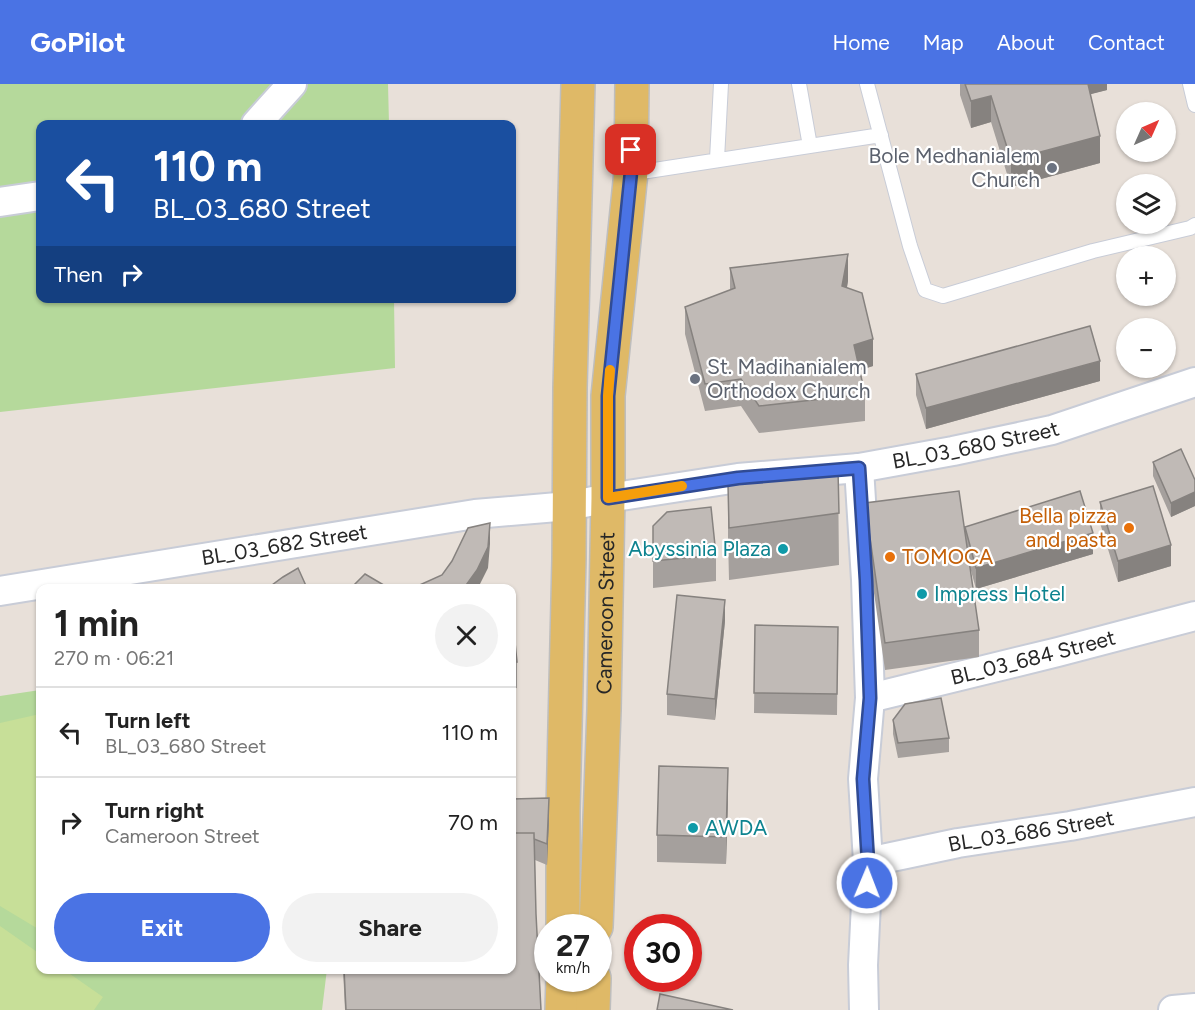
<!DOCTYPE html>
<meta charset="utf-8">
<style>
body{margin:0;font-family:Figtree,sans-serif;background:#f2f2f2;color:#222;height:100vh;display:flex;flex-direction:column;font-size:22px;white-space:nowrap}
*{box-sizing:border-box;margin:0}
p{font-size:20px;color:#767676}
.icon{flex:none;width:33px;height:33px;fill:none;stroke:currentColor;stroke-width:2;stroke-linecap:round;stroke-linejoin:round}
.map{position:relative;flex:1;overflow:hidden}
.panel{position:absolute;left:36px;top:500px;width:480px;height:390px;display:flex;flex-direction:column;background:#fff;border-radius:12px;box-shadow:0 2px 4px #0004}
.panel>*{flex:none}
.top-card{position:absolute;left:36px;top:36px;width:480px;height:183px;border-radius:12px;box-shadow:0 2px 4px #0004;background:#1a4fa0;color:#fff;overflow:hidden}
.needle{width:39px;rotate:45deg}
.buttons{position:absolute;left:1116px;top:18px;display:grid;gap:12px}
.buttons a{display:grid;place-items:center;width:60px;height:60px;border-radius:50%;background:#fff;box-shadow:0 2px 4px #0004;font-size:30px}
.speed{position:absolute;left:534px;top:830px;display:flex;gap:12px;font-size:30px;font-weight:700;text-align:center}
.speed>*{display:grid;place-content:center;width:78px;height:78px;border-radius:50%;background:#fff;box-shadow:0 2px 4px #0004;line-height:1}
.speed small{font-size:15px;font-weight:400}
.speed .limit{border:9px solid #d22;background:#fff;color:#111}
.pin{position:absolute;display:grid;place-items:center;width:51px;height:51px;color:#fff;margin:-26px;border-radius:12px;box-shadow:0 3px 9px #0006}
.me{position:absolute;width:66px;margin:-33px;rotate:1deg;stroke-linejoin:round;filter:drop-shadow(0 0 4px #0008)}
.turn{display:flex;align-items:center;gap:21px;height:126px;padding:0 18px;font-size:27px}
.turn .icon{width:78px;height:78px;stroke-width:2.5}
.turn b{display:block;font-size:42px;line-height:51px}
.then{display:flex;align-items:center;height:57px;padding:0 18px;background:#0003;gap:12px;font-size:22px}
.round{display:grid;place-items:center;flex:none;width:63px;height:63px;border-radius:32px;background:#f2f2f2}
.summary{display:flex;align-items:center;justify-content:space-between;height:102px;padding:0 18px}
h1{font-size:36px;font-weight:700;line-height:45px}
.action{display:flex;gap:12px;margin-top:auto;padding:12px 18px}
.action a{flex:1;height:69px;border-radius:36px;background:#4a73e4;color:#fff;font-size:24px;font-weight:700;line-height:69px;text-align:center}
.action a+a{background:#f2f2f2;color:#222}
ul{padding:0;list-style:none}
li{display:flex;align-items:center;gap:18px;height:90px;padding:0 18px;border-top:2px solid #e0e0e0}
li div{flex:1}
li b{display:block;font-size:22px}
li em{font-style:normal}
header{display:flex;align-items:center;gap:36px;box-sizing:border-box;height:84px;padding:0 30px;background:#4a73e4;color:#fff}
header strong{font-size:28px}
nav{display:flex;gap:33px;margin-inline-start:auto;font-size:21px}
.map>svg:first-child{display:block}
.green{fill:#b5d99b}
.pitch{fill:#c7df98}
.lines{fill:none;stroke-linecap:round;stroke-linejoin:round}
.service-casing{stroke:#c8ccd7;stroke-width:16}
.minor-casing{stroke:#c8ccd7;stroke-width:32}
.primary-casing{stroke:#bebebe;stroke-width:36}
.service{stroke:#fff;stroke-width:14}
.minor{stroke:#fff;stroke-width:28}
.primary{stroke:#dfb967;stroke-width:33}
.wall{fill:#a5a09d}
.shaded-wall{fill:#86827f}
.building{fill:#c0bab6;stroke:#86827f;stroke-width:1.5}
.route-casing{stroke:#304b94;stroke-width:15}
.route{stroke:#4a73e4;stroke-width:10}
.slow{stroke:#f59e0b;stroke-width:10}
.worship-dot{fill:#6b7280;stroke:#fff;stroke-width:2}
.food-dot{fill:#e8710a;stroke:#fff;stroke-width:2}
.culture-dot{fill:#0f9aa8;stroke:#fff;stroke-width:2}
.labels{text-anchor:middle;stroke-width:4.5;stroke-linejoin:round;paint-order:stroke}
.worship-label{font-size:21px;fill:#5b616d;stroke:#fff;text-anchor:end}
.street-label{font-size:21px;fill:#272727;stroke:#fff}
.food-label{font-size:21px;fill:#c56008;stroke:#fff;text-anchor:end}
.culture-label{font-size:21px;fill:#0d838f;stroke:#fff;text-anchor:start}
</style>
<header>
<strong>GoPilot</strong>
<nav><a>Home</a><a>Map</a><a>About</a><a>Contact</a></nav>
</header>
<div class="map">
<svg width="1195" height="926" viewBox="0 0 1195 926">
<rect width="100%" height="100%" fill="#e8e0d9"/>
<!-- green -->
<path class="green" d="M0,0H388L389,40H40V214L394,215L395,284L0,328Z
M40,606V885H327L322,926H0V612Z"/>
<!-- pitch -->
<path class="pitch" d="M40,630V846L0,822V639Z
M0,842L40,870V885H63L103,913L94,926H0Z"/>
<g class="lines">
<!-- service casing -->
<g class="service-casing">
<path id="service" d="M799,0L810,62
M867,0L910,162L925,206L943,212L1093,167L1190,144L1195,141
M1190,0L1195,21
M717,75L721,0
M631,88L648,87L881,51"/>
</g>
<!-- minor casing -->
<g class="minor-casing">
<g id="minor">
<path d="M256,40L292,0"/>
<path d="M0,118L40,112"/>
<path d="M859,384L866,496L870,614L863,695L868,778L863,881L864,926"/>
<path id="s1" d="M0,507L475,430L569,422L608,414L738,394L859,384L953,367L1052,346L1195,298"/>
<path id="s2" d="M870,614L1058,568L1195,532"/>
<path id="s3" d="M868,778L958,759L1070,742L1195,718"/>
<path d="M1173,926L1195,924"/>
</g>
</g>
<!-- primary casing -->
<g class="primary-casing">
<g id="primary">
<path d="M563,843V726L569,475L570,304L578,0"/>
<path id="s4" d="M596,843L604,626L608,414V312L631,88L632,0"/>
<path d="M562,926L563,894"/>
<path d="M593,926L594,894"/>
</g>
</g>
<!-- service -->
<use href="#service" class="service"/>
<!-- minor -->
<use href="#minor" class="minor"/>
<!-- primary -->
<use href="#primary" class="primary"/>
</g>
<!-- wall -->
<path class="wall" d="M960,0H1107V6L1090,10L1100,79L1011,103L991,38L971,44L960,11Z
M730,184L848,197L847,204L873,282L860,286L865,310V337L759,349L741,322L705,327L685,250V223L730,206Z
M916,290L1100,297L926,345L916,311Z
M1153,378L1195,396V422L1171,433L1153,392Z
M838,386L839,481L729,496L728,453V401Z
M1100,418L1171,482L1118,498L1100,439Z
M865,419L965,447V443L1093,470L976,505L970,483L979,546V573L885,586L865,446Z
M653,442L716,471V497L653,504Z
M512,529L517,578V604L512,605Z
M725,537L715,636L667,631V610Z
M755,541L838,543L837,631L754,629Z
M893,636L949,654V668L898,674L893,650Z
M728,711L726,780L657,778V751Z
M512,715L549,734L547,781L535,776L536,830L541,926H345L343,885H512Z"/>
<!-- shaded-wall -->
<path class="shaded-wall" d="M1084,0H1107V6L1084,12Z
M991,12V38L971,44V17Z
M1100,52V79L1011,103V76Z
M848,170V197L842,228V202Z
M873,255V282L854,288V261Z
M1100,277V297L926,345V324Z
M1195,408V422L1171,433V419Z
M490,439V460L488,484L478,504H464Z
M1093,449V470L976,505V484Z
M1171,461V482L1118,498V477Z
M725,516V537L715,636V615Z
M728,684V711L726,780V753Z
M549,714V734L547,781V760Z"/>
<!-- building -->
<path class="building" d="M965,0H1088L1100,52L1011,76L991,12L971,17Z
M848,170L842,202L862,209L873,255L854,261L865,310L759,322L741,295L705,300L685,223L735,204L730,184Z
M1090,242L1100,277L926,324L916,290Z
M1181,365L1195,396V408L1171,419L1153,378Z
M838,386L839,429L729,444L728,401Z
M1153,402L1171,461L1118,477L1100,418Z
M959,407L979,546L885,559L865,419Z
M1080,407L1093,449L976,484L965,443Z
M711,423L716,471L653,477V442L667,428Z
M490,439L488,463L477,486L464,504H413L442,491L452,477L468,444Z
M298,484L307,504H268L283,493Z
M365,490L387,503L400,504H351Z
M677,511L725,516L715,615L667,610Z
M512,529L517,578H512Z
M755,541L838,543L837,610L754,609Z
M941,614L949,654L898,659L893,636L905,620Z
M659,682L728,684L726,753L657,751Z
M549,714L547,760L534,755V749H512V715Z
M512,749H534L536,830L541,926H346L344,885H512Z
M660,910L733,926H657Z"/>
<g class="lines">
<!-- route casing -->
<g class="route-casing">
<path id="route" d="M631,66V88L608,312V414L738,394L859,384L866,496L870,614L863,695L868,778L867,799"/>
</g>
<!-- route -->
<use href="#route" class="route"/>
<!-- slow -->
<path class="slow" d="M610,286L608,312V414L682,402"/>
</g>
<!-- markers -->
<g class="worship-dot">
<circle cx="1052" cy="84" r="6"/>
<circle cx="695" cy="295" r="6"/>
</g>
<g class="food-dot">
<circle cx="1129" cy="444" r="6"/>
<circle cx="890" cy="473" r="6"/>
</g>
<g class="culture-dot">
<circle cx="783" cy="465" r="6"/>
<circle cx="922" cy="510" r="6"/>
<circle cx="693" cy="744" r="6"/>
</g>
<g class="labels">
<!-- worship labels -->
<g class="worship-label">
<text x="1040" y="79">Bole Medhanialem<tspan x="1040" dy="24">Church</tspan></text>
<text x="707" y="290" text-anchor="start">St. Madihanialem<tspan x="707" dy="24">Orthodox Church</tspan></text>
</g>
<!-- street labels -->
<g class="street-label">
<text dy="7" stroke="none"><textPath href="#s1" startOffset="987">BL_03_680 Street</textPath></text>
<text dy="7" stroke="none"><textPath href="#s1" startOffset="288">BL_03_682 Street</textPath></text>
<text dy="7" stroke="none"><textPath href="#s4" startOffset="314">Cameroon Street</textPath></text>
<text dy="7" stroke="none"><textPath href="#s2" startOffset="168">BL_03_684 Street</textPath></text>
<text dy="7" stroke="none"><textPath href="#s3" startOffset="166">BL_03_686 Street</textPath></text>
</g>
<!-- food labels -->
<g class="food-label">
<text x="1117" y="439">Bella pizza<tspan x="1117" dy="24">and pasta</tspan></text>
<text x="902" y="480" text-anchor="start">TOMOCA</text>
</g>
<!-- culture labels -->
<g class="culture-label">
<text x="771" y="472" text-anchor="end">Abyssinia Plaza</text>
<text x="934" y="517">Impress Hotel</text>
<text x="705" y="751">AWDA</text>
</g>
</g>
</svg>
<div class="buttons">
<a><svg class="needle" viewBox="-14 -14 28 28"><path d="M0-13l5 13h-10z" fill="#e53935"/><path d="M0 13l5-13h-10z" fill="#767676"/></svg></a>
<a><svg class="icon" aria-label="layers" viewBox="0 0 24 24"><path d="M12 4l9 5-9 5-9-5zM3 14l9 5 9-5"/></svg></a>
<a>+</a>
<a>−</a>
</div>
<div class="speed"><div>27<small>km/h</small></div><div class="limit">30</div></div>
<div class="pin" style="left:631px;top:66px;background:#d93025"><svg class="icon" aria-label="arrive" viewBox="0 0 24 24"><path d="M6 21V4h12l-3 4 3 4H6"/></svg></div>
<svg class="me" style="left:867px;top:799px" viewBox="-20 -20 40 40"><circle r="17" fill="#4a73e4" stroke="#fff" stroke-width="3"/><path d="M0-11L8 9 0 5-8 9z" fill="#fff"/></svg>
<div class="top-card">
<div class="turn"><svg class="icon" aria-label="left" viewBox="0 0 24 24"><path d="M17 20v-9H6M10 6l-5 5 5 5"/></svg><div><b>110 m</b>BL_03_680 Street</div></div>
<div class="then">Then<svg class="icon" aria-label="right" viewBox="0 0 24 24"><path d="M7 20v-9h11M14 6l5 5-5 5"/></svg></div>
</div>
<section class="panel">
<div class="summary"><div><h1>1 min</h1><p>270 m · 06:21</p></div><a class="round"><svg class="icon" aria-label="close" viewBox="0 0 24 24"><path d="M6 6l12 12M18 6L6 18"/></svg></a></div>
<ul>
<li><svg class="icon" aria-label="left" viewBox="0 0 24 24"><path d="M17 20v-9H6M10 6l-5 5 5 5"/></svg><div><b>Turn left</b><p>BL_03_680 Street</p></div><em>110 m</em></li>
<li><svg class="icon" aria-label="right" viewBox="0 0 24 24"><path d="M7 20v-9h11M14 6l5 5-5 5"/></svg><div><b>Turn right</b><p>Cameroon Street</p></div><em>70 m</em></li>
</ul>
<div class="action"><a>Exit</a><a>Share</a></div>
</section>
</div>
